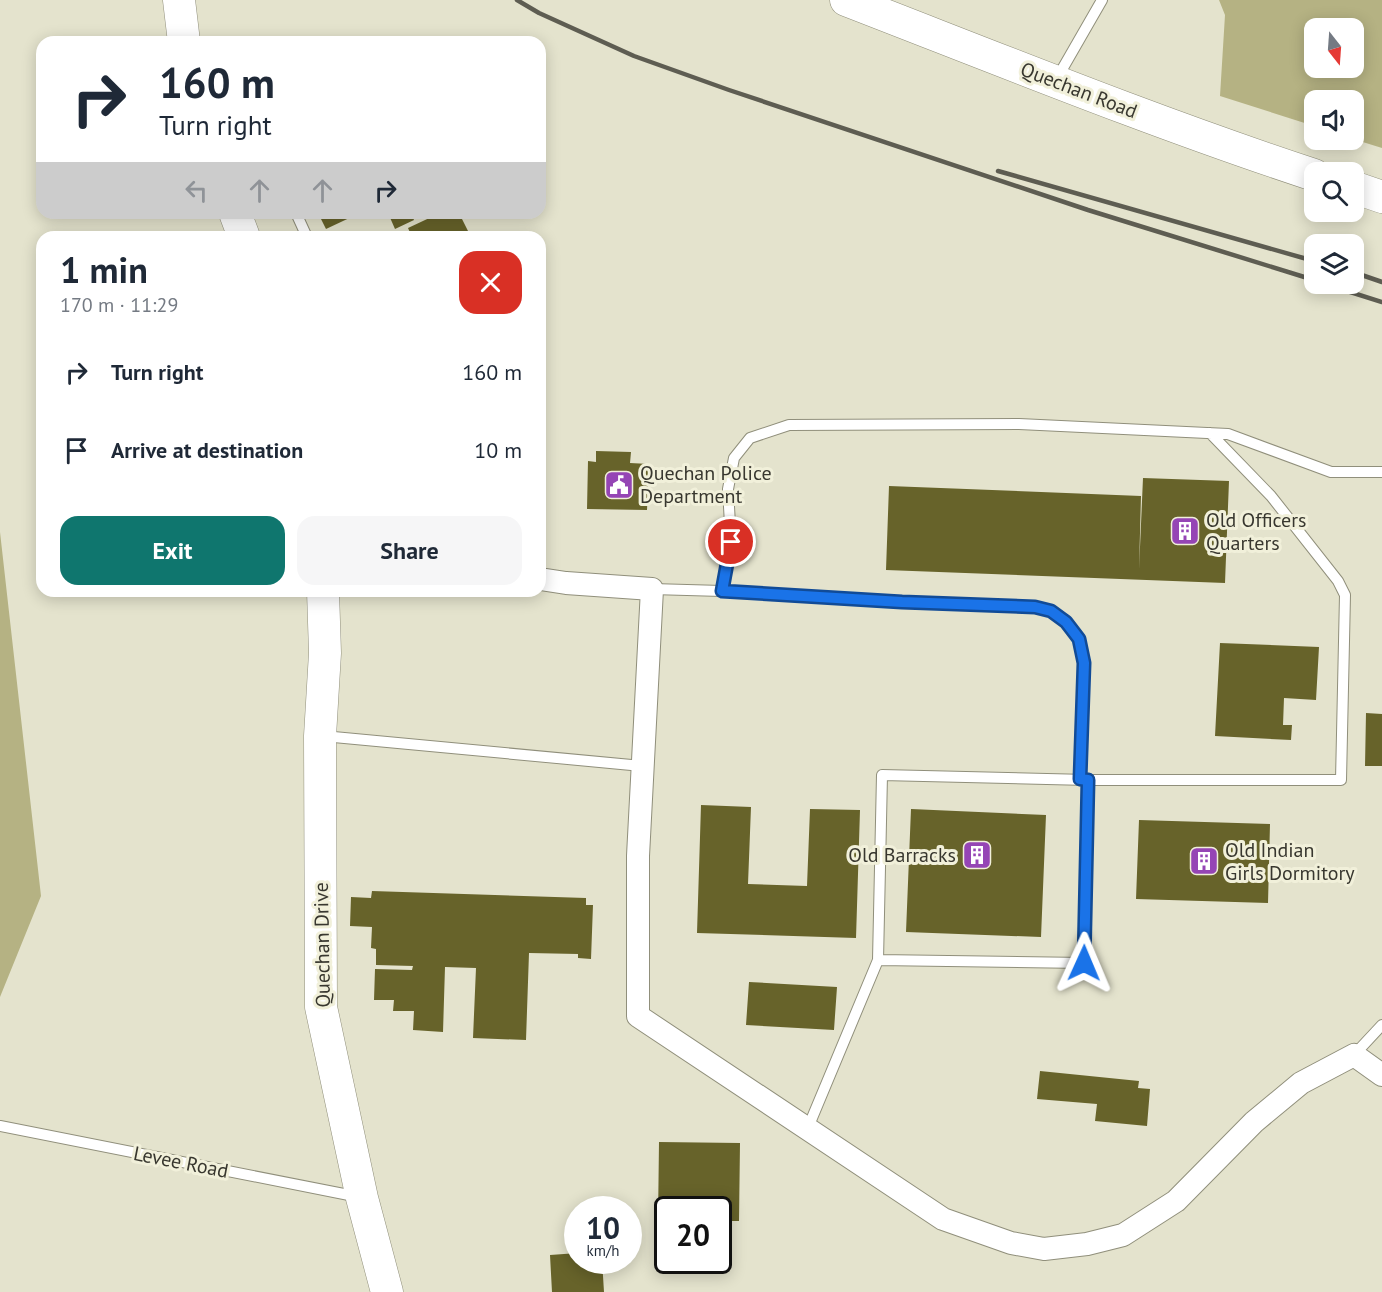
<!DOCTYPE html>
<meta charset="utf-8">
<style>
body{margin:0;font-family:"PT Sans",sans-serif;background:#f6f6f7;color:#1f2937;height:100vh;display:flex;flex-direction:column;font-size:22px;white-space:nowrap}
*{box-sizing:border-box;margin:0}
p{font-size:20px;color:#747a83}
.icon{flex:none;width:33px;height:33px;fill:none;stroke:currentColor;stroke-width:2;stroke-linecap:round;stroke-linejoin:round}
.map{position:relative;flex:1;overflow:hidden}
.side{position:absolute;left:36px;top:231px;width:510px;height:366px;display:flex;flex-direction:column;background:#fff;border-radius:18px;box-shadow:0 3px 15px #0003}
.side>*{flex:none}
.top-card{position:absolute;left:36px;top:36px;width:510px;height:183px;border-radius:18px;box-shadow:0 3px 15px #0003;background:#fff;color:#1f2937;overflow:hidden}
.needle{width:39px;rotate:163deg}
.tools{position:absolute;left:1304px;top:18px;display:grid;gap:12px}
.tools a{display:grid;place-items:center;width:60px;height:60px;border-radius:12px;background:#fff;box-shadow:0 3px 15px #0003;font-size:30px}
.speed{position:absolute;left:564px;top:1196px;display:flex;gap:12px;font-size:30px;font-weight:700;text-align:center}
.speed>*{display:grid;place-content:center;width:78px;height:78px;border-radius:50%;background:#fff;box-shadow:0 3px 15px #0003;line-height:1}
.speed small{font-size:15px;font-weight:400}
.speed .limit{border:3px solid #111;border-radius:9px;background:#fff;color:#111}
.pin{position:absolute;display:grid;place-items:center;width:51px;height:51px;color:#fff;margin:-26px;border:3px solid #fff;border-radius:50%;box-shadow:0 2px 6px #0007}
.me{position:absolute;width:66px;margin:-33px;rotate:1deg;stroke-linejoin:round;filter:drop-shadow(0 0 4px #0008)}
.turn{display:flex;align-items:center;gap:21px;height:126px;padding:0 24px;font-size:27px}
.turn .icon{width:78px;height:78px;stroke-width:2.5}
.turn b{display:block;font-size:42px;line-height:51px}
.lanes{display:flex;align-items:center;height:57px;padding:0 24px;background:#0003;justify-content:center;gap:30px;direction:ltr}
.lanes .off{opacity:.35}
.round{display:grid;place-items:center;flex:none;width:63px;height:63px;border-radius:18px;background:#f6f6f7}
.headline{display:flex;align-items:center;justify-content:space-between;height:102px;padding:0 24px}
h1{font-size:36px;font-weight:700;line-height:45px}
.cta{display:flex;gap:12px;margin-top:auto;padding:12px 24px}
.cta a{flex:1;height:69px;border-radius:18px;background:#0f766e;color:#fff;font-size:24px;font-weight:700;line-height:69px;text-align:center}
.cta a+a{background:#f6f6f7;color:#1f2937}
ul{padding:0;list-style:none}
li{display:flex;align-items:center;gap:18px;height:78px;padding:0 24px}
li div{flex:1}
li b{display:block;font-size:22px}
li em{font-style:normal}
.map>svg:first-child{display:block}
.green{fill:#b5b283;fill-rule:evenodd}
.building{fill:#67632a}
.lines{fill:none;stroke-linecap:round;stroke-linejoin:round}
.lane-casing{stroke:#908f7b;stroke-width:12}
.street-casing{stroke:#908f7b;stroke-width:24}
.secondary-casing{stroke:#908f7b;stroke-width:33}
.lane{stroke:#fff;stroke-width:10}
.street{stroke:#fff;stroke-width:22}
.secondary{stroke:#fff;stroke-width:32}
.rail{stroke:#5e5d52;stroke-width:4.5}
.route-casing{stroke:#114b97;stroke-width:15}
.route{stroke:#1a73e8;stroke-width:10}
.labels{text-anchor:middle;stroke-width:6;stroke-linejoin:round;paint-order:stroke}
.street-label{font-size:20px;fill:#38372f;stroke:#f1f0da}
.poi-label{font-size:20px;fill:#38372f;stroke:#f1f0da;text-anchor:start}
</style>
<div class="map">
<svg width="1382" height="1292" viewBox="0 0 1382 1292">
<rect width="100%" height="100%" fill="#e4e3cd"/>
<!-- green -->
<path class="green" d="M1219,0H1382V148L1353,139V100H1314V126L1220,96L1225,15ZM1314,28H1353V68H1314Z
M0,532L41,896L0,997Z"/>
<!-- building -->
<path class="building" d="M318,213H360L326,229Z
M388,213H411L414,220L395,229Z
M440,213H459L471,237H412L408,228Z
M596,451L631,452L630,463L649,464L647,510L587,509L588,461L596,462Z
M1143,478L1229,481L1225,583L886,570L889,486L1141,496L1139,570Z
M1220,643L1319,647L1316,700L1284,698L1283,725H1292L1291,740L1215,736Z
M1366,713L1382,714V766H1365Z
M701,805L751,807L748,884L807,886L810,809L860,810L856,938L697,933Z
M911,809L1046,815L1041,937L906,932Z
M1139,820L1270,824L1268,903L1136,899Z
M372,891L586,898V905H593L591,959L578,958V954L529,953L526,1040L473,1038L476,968L445,967L443,1032L413,1030L414,1011H393L394,1000H374L375,969L412,970L413,966L376,965V949L371,948L372,927L350,926L351,897L371,898Z
M749,982L837,987L834,1030L746,1025Z
M1040,1071L1139,1081L1138,1088L1150,1089L1147,1126L1095,1121L1097,1104L1037,1099Z
M659,1142L740,1143L739,1221H718V1209H668V1221H658Z
M578,1253V1260H602L604,1292H552L550,1255Z"/>
<g class="lines">
<!-- lane casing -->
<g class="lane-casing">
<path id="lane" d="M1056,80L1102,0
M296,213L307,237
M652,589L722,591L731,542L728,489L734,458L750,438L789,425L1019,424L1228,434L1331,472H1382
M722,591L902,602L1035,607L1051,611L1066,622L1079,639L1084,663L1080,779
M323,736L642,766
M882,775L1088,780L1084,963L878,960Z
M1088,780H1341L1345,595L1338,581L1271,496L1210,433
M1354,1055L1382,1025
M0,1126L359,1197
M807,1130L878,960"/>
</g>
<!-- street casing -->
<g class="street-casing">
<path id="street" d="M540,579L566,583L652,589L638,856V1016L943,1219L1011,1243L1044,1249L1087,1244L1123,1235L1176,1201L1254,1122L1301,1083L1354,1055L1382,1075"/>
</g>
<!-- secondary casing -->
<g class="secondary-casing">
<path id="secondary" d="M179,0L184,42
M846,0C1001,60 1156,123 1314,175
M1353,187L1382,197
M235,213L244,237
M323,591L325,653L320,736L321,1007L362,1198L387,1292"/>
</g>
<!-- lane -->
<use href="#lane" class="lane"/>
<!-- street -->
<use href="#street" class="street"/>
<!-- secondary -->
<use href="#secondary" class="secondary"/>
<!-- rail -->
<path class="rail" d="M517,0L539,13L634,56L729,90L1088,210L1314,280
M998,171L1314,261
M1353,272L1382,282
M1325,284L1382,302"/>
</g>
<g class="lines">
<!-- route casing -->
<g class="route-casing">
<path id="route" d="M731,542L722,591L902,602L1035,607L1051,611L1066,622L1079,639L1084,663L1080,779L1088,780L1084,963"/>
</g>
<!-- route -->
<use href="#route" class="route"/>
</g>
<!-- icons -->
<defs>
<g id="civic-square" transform="scale(1.5)"><rect x="-9" y="-9" width="18" height="18" rx="4" fill="#9545b5" stroke="#f1f0da"/><path d="M-.6-6.5H3V-4.5H.6V-3L4-1V1h2V6H-6V1h2V-1L-.6-3ZM-1.2 2.5V6h2.4V2.5Z" fill="#fff"/></g>
<g id="building-square" transform="scale(1.5)"><rect x="-9" y="-9" width="18" height="18" rx="4" fill="#9545b5" stroke="#f1f0da"/><path d="M-4-6H4V6H1V3H-1V6H-4ZM-2.5-4.3h1.7v1.8h-1.7ZM.8-4.3h1.7v1.8H.8ZM-2.5-1h1.7V.8h-1.7ZM.8-1h1.7V.8H.8Z" fill="#fff"/></g>
</defs>
<g fill-rule="evenodd">
<use href="#civic-square" x="619" y="485"/>
<use href="#building-square" x="1185" y="531"/>
<use href="#building-square" x="977" y="855"/>
<use href="#building-square" x="1204" y="861"/>
</g>
<g class="labels">
<!-- street labels -->
<g class="street-label">
<text transform="translate(1079 90) rotate(21)" y="7">Quechan Road</text>
<text transform="translate(322 945) rotate(-91)" y="7">Quechan Drive</text>
<text transform="translate(181 1162) rotate(11)" y="7">Levee Road</text>
</g>
<!-- poi labels -->
<g class="poi-label">
<text x="640" y="480">Quechan Police<tspan x="640" dy="23">Department</tspan></text>
<text x="1206" y="527">Old Officers<tspan x="1206" dy="23">Quarters</tspan></text>
<text x="1225" y="857">Old Indian<tspan x="1225" dy="23">Girls Dormitory</tspan></text>
<text x="956" y="862" text-anchor="end">Old Barracks</text>
</g>
</g>
</svg>
<div class="tools">
<a><svg class="needle" viewBox="-14 -14 28 28"><path d="M0-13l5 13h-10z" fill="#e53935"/><path d="M0 13l5-13h-10z" fill="#747a83"/></svg></a>
<a><svg class="icon" aria-label="sound" viewBox="0 0 24 24"><path d="M4 9h4l5-4v14l-5-4H4zM17 9q2 3 0 6"/></svg></a>
<a><svg class="icon" aria-label="search" viewBox="0 0 24 24"><circle cx="10" cy="10" r="6"/><path d="M15 15l6 6"/></svg></a>
<a><svg class="icon" aria-label="layers" viewBox="0 0 24 24"><path d="M12 4l9 5-9 5-9-5zM3 14l9 5 9-5"/></svg></a>
</div>
<div class="speed"><div>10<small>km/h</small></div><div class="limit">20</div></div>
<div class="pin" style="left:731px;top:542px;background:#d93025"><svg class="icon" aria-label="arrive" viewBox="0 0 24 24"><path d="M6 21V4h12l-3 4 3 4H6"/></svg></div>
<svg class="me" style="left:1084px;top:963px" viewBox="-20 -20 40 40"><path d="M0-17L14 15 0 8-14 15z" fill="#1a73e8" stroke="#fff" stroke-width="4"/></svg>
<div class="top-card">
<div class="turn"><svg class="icon" aria-label="right" viewBox="0 0 24 24"><path d="M7 20v-9h11M14 6l5 5-5 5"/></svg><div><b>160 m</b>Turn right</div></div>
<div class="lanes"><svg class="icon off" aria-label="left" viewBox="0 0 24 24"><path d="M17 20v-9H6M10 6l-5 5 5 5"/></svg><svg class="icon off" aria-label="ahead" viewBox="0 0 24 24"><path d="M12 20V5M6 11l6-6 6 6"/></svg><svg class="icon off" aria-label="ahead" viewBox="0 0 24 24"><path d="M12 20V5M6 11l6-6 6 6"/></svg><svg class="icon" aria-label="right" viewBox="0 0 24 24"><path d="M7 20v-9h11M14 6l5 5-5 5"/></svg></div>
</div>
<section class="side">
<div class="headline"><div><h1>1 min</h1><p>170 m · 11:29</p></div><a class="round" style="background:#d93025;color:#fff"><svg class="icon" aria-label="close" viewBox="0 0 24 24"><path d="M6 6l12 12M18 6L6 18"/></svg></a></div>
<ul>
<li><svg class="icon" aria-label="right" viewBox="0 0 24 24"><path d="M7 20v-9h11M14 6l5 5-5 5"/></svg><div><b>Turn right</b></div><em>160 m</em></li>
<li><svg class="icon" aria-label="arrive" viewBox="0 0 24 24"><path d="M6 21V4h12l-3 4 3 4H6"/></svg><div><b>Arrive at destination</b></div><em>10 m</em></li>
</ul>
<div class="cta"><a>Exit</a><a>Share</a></div>
</section>
</div>
